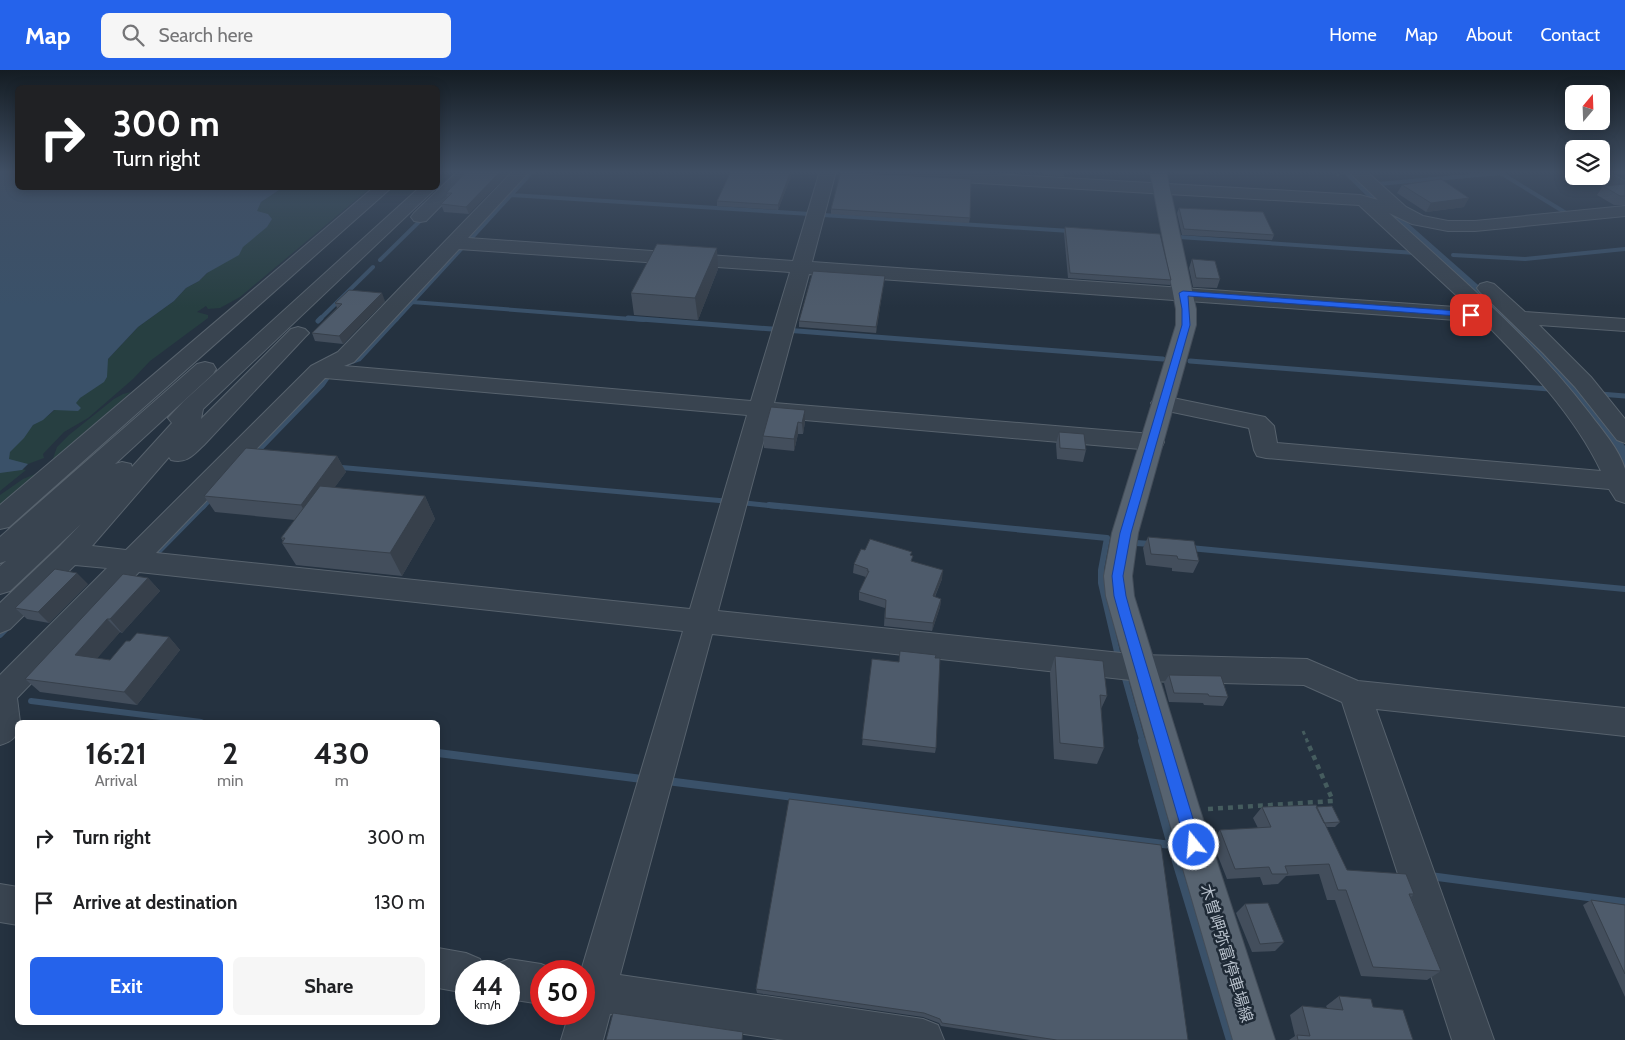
<!DOCTYPE html>
<meta charset="utf-8">
<style>
body{margin:0;font-family:Cabin,"Noto Sans JP",sans-serif;background:#f6f6f6;color:#202124;height:100vh;display:flex;flex-direction:column;font-size:19px;white-space:nowrap}
*{box-sizing:border-box;margin:0}
p{font-size:16px;color:#757577}
.icon{flex:none;width:28px;height:28px;fill:none;stroke:currentColor;stroke-width:2;stroke-linecap:round;stroke-linejoin:round}
.map{position:relative;flex:1;overflow:hidden}
.sheet{position:absolute;left:15px;top:650px;width:425px;height:305px;display:flex;flex-direction:column;background:#fff;border-radius:8px;box-shadow:0 2px 12px #0003}
.sheet>*{flex:none}
.hud{position:absolute;left:15px;top:15px;width:425px;height:105px;border-radius:8px;box-shadow:0 2px 12px #0003;background:#202124;color:#fff;overflow:hidden}
.needle{width:32px;rotate:19deg}
.buttons{position:absolute;left:1565px;top:15px;display:grid;gap:10px}
.buttons a{display:grid;place-items:center;width:45px;height:45px;border-radius:8px;background:#fff;box-shadow:0 2px 12px #0003;font-size:25px}
.speed{position:absolute;left:455px;top:890px;display:flex;gap:10px;font-size:25px;font-weight:700;text-align:center}
.speed>*{display:grid;place-content:center;width:65px;height:65px;border-radius:50%;background:#fff;box-shadow:0 2px 12px #0003;line-height:1}
.speed small{font-size:12px;font-weight:400}
.speed .limit{border:8px solid #d22;background:#fff;color:#111}
.pin{position:absolute;display:grid;place-items:center;width:42px;height:42px;color:#fff;margin:-21px;border-radius:10px;box-shadow:0 2px 8px #0006}
.me{position:absolute;width:55px;margin:-28px;rotate:343deg;stroke-linejoin:round;filter:drop-shadow(0 0 4px #0008)}
.turn{display:flex;align-items:center;gap:18px;height:105px;padding:0 15px;font-size:22px}
.turn .icon{width:65px;height:65px;stroke-width:2.5}
.turn b{display:block;font-size:35px;line-height:42px}
.eta{display:flex;justify-content:space-evenly;align-items:center;height:85px;text-align:center}
.eta b{font-size:30px;font-weight:700;line-height:35px}
.cta{display:flex;gap:10px;margin-top:auto;padding:10px 15px}
.cta a{flex:1;height:58px;border-radius:8px;background:#2563eb;color:#fff;font-size:20px;font-weight:700;line-height:58px;text-align:center}
.cta a+a{background:#f6f6f6;color:#202124}
ul{padding:0;list-style:none}
li{display:flex;align-items:center;gap:15px;height:65px;padding:0 15px}
li div{flex:1}
li b{display:block;font-size:19px}
li em{font-style:normal}
header{display:flex;align-items:center;gap:30px;box-sizing:border-box;height:70px;padding:0 25px;background:#2563eb;color:#fff}
header strong{font-size:24px}
nav{display:flex;gap:28px;margin-inline-start:auto;font-size:18px}
.search{width:350px;height:45px;background:#f6f6f6;display:flex;align-items:center;gap:12px;box-sizing:border-box;padding:0 18px;border-radius:8px;color:#757577;font-size:19px}
.map>svg:first-child{display:block}
.green{fill:#273f41}
.water{fill:#3a5169}
.lines{fill:none;stroke-linecap:round;stroke-linejoin:round}
.stream-far3{stroke:#3a5169;stroke-width:4}
.stream-far2{stroke:#3a5169;stroke-width:5}
.stream-far1{stroke:#3a5169;stroke-width:6}
.stream{stroke:#3a5169;stroke-width:8}
.minor-casing{stroke:#57626d;stroke-width:2}
.major-casing{stroke:#434d59;stroke-width:2}
.path-far2{stroke:#455c5e;stroke-width:2;stroke-dasharray:2.5 2.5;stroke-linecap:butt}
.path-far1{stroke:#455c5e;stroke-width:3;stroke-dasharray:4 4;stroke-linecap:butt}
.path{stroke:#455c5e;stroke-width:4.5;stroke-dasharray:5 5;stroke-linecap:butt}
.minor{fill:#394450;fill-rule:evenodd}
.major{fill:#576370;fill-rule:evenodd}
.wall{fill:#434e5c}
.shaded-wall{fill:#37404b}
.building{fill:#4e5b6b;stroke:#37404b}
.route{fill:#2563eb;stroke:#184099}
.labels{text-anchor:middle;stroke-width:5;stroke-linejoin:round;paint-order:stroke}
.street-label{font-size:16px;fill:#b6bfca;stroke:#1e2935}
</style>
<header>
<strong>Map</strong>
<div class="search"><svg class="icon" aria-label="search" viewBox="0 0 24 24"><circle cx="10" cy="10" r="6"/><path d="M15 15l6 6"/></svg>Search here</div>
<nav><a>Home</a><a>Map</a><a>About</a><a>Contact</a></nav>
</header>
<div class="map">
<svg width="1625" height="970" viewBox="0 0 1625 970">
<rect width="100%" height="100%" fill="#253240"/>
<!-- green -->
<path class="green" d="M282,118H370L240,227L220,238L208,239L206,236L197,242L208,245V248L150,291L133,309L88,348L64,362L43,384L44,388L28,394L22,399L26,400L0,421V384L33,355L49,345L108,289L138,257L174,231L186,218L199,211L232,179L261,132Z
M131,322L52,391L57,377L69,365L114,329L123,324Z
M40,402L0,436V425L23,409Z"/>
<!-- water -->
<path class="water" d="M0,101H17L18,118H282L261,132L257,141L268,144L272,149L267,157L243,177L239,185L207,203L199,211L186,218L174,231L138,257L108,289L107,307L104,312L80,328L76,333L81,338L78,341L54,340L43,350L33,355L24,368L10,382L9,389L28,394L22,400L0,403Z
M1341,101H1349L1511,244L1618,366L1625,376V403L1616,386L1374,133Z"/>
<g class="lines">
<!-- stream-far3 -->
<path class="stream-far3" d="M1499,102L1566,143
M1378,114L1501,103
M511,125L810,144
M823,145L1070,161
M1179,167L1416,183
M468,172L533,101
M1453,185L1525,189L1625,179
M380,190L424,147
M412,232L644,250
M319,250L373,197
M396,250L463,177"/>
<!-- stream-far2 -->
<path class="stream-far2" d="M628,248L1163,289
M318,251L321,248
M1190,291L1549,319
M348,293L359,289L397,248
M1600,324L1625,326
M255,384L322,315L329,305
M336,397L725,431
M745,433L782,437
M203,437L212,427"/>
<!-- stream-far1 -->
<path class="stream-far1" d="M769,435L1107,468L1101,500V513L1118,586
M1136,473L1151,474
M1190,478L1625,519
M152,488L204,435
M0,565L8,557
M1124,605L1143,673
M31,631L201,652"/>
<!-- stream -->
<path class="stream" d="M1142,671L1171,775L1230,970
M438,683L642,709
M667,711L1171,775
M1430,806L1625,832"/>
<!-- minor casing -->
<g class="minor-casing">
<path id="minor" d="M458,101H475L426,151L420,152L414,151L411,147L414,143Z
M513,101H530L468,168L793,191L820,101H836L812,192L1470,238L1359,135L858,106L852,104L850,101H942L1360,125L1378,130L1348,101H1366L1406,137L1423,146L1448,151H1475L1625,136V146L1475,161H1448L1412,154L1389,143C1459,207 1532,268 1590,344C1602,360 1619,379 1625,399C1625,408 1625,423 1625,433L1616,430L1609,419L1266,388L1257,386L1254,380L1249,358L1163,340L1155,338L1151,333L1155,328L1163,326L1265,347L1274,356L1277,373L1601,401C1573,343 1528,297 1484,252L809,204L774,333L1152,364L1161,366L1164,372L1161,378L1152,380L770,347L718,541L1140,585L1307,589L1358,611L1625,638V666L1376,639L1494,970H1452L1342,632L1304,615L1140,611L712,564L620,905L923,949L938,955L944,970H784L610,944L603,970H561L569,944H584V901H581L683,561L139,502L17,628L20,652H18C18,667 13,671 0,675V605L107,498L75,495L10,559L0,563V533L59,477L81,454L10,521L0,524V496L6,491L0,493V467L197,294L205,292L213,294L216,299L213,304L115,394L122,392L131,394L132,397L172,353L168,348L184,331L419,118H436L203,339L201,349L291,259L298,257L305,259L309,263L305,267L204,375C193,385 187,394 171,390L169,387L92,476L126,480L311,296L338,282ZM459,179L790,202L751,331L344,296L354,292ZM325,308L747,345L690,539L156,483Z
M1601,101L1607,102L1625,111V123L1595,108L1594,106H1601Z
M373,118H391L9,457L0,459V435Z
M1487,212L1494,214L1525,242L1625,249V261L1539,255L1591,307L1625,349V373L1617,370L1575,317L1543,283L1480,222L1477,218L1480,214Z
M0,814L18,817V855L0,852Z
M438,878L466,883L480,889L485,901H466V923L438,918Z
M509,889L541,894L555,900L541,901V934L509,929V901H492L495,895Z"/>
</g>
<!-- major casing -->
<g class="major-casing">
<path id="major" d="M1150,101H1166L1196,239V255L1138,463L1132,506L1134,526L1200,740L1275,970H1233L1166,740L1106,526L1104,506L1112,463L1176,255V239Z"/>
</g>
<!-- path-far2 -->
<path class="path-far2" d="M1333,101L1340,107"/>
<!-- path-far1 -->
<path class="path-far1" d="M1303,661L1308,673"/>
<!-- path -->
<path class="path" d="M1208,739L1333,731L1307,671"/>
<!-- minor -->
<use href="#minor" class="minor"/>
<!-- major -->
<use href="#major" class="major"/>
</g>
<!-- wall -->
<path class="wall" d="M467,101L469,144L444,142L441,134L448,128L446,123Z
M731,101H793L778,140L717,136V131Z
M1043,101H1065L1064,106L1043,105Z
M1173,101H1204L1203,104L1173,103Z
M1609,101H1625V103L1615,104Z
M1625,114V135H1614L1597,125L1603,116Z
M1402,115L1464,137L1426,142L1397,123Z
M1179,138L1274,165L1272,170L1182,165L1177,143Z
M831,139L970,148L969,153L831,144Z
M1065,157L1171,210L1170,215L1068,208L1064,163Z
M1192,189L1220,209L1217,218L1193,217L1189,198Z
M718,199L698,250L634,245L631,223Z
M884,211L876,263L799,257V251Z
M385,231L343,274L315,271L312,263L337,238L335,233Z
M771,337L805,352L803,364H798L794,381L764,378L763,366Z
M1059,362L1086,380L1083,392L1057,389L1056,374Z
M337,386L346,402L334,418L425,426L435,449L402,506L296,495L282,473L283,471L281,468L295,450L215,442L204,426Z
M1148,467L1199,491L1193,503L1172,501V498L1146,495L1143,478Z
M865,480L911,485L912,491L942,509L935,527L941,529L940,537L932,561L884,556L885,538L859,530V522L866,507L853,503L854,494Z
M148,508L160,521L122,563L120,562L97,588L110,590L130,571L169,567L180,580L137,635L40,622L25,609Z
M88,514L49,553L27,549L15,538Z
M1055,586L1107,626L1101,639L1104,678L1097,694L1054,689L1050,603Z
M935,588L936,678L935,683L862,675L872,589L899,592Z
M1169,605L1228,627L1223,636L1204,635L1203,633L1169,632L1164,613Z
M1262,737H1316L1340,752L1335,757H1326L1347,800L1414,824L1411,827L1441,901L1427,910L1361,906L1335,830H1327L1319,804L1286,806L1278,814L1263,815L1260,807L1227,809L1212,771L1220,760L1258,758L1253,748Z
M1591,830L1625,835V927L1583,835Z
M1245,834L1284,872L1275,881L1252,882L1236,843Z
M756,919L1188,970H1030L941,956L939,953L923,947L757,923Z
M1339,926L1373,937L1413,970H1289L1295,966L1290,945L1302,936L1327,938L1326,936Z"/>
<!-- shaded-wall -->
<path class="shaded-wall" d="M501,101H511L469,144L466,137Z
M791,101H793L778,140V135Z
M1469,128L1464,137L1426,142L1431,133Z
M717,178L718,199L698,250L695,228Z
M885,206L884,211L876,263V257Z
M382,223L385,231L343,274L339,266Z
M805,340V352L803,364L802,353Z
M798,352V364L794,381V369Z
M337,386L346,402L310,451L301,435Z
M425,426L435,449L402,506L390,483Z
M943,500L942,509L931,535L933,526Z
M77,503L88,514L49,553L38,542Z
M148,508L160,521L122,563L110,549Z
M941,529L940,537L932,561L933,553Z
M107,549L120,562L88,599L75,585Z
M169,567L180,580L137,635L124,622Z"/>
<!-- building -->
<path class="building" d="M467,101H501L466,137L441,134L452,123H446Z
M731,101H791L778,135L717,131Z
M841,101H854L858,103L971,109L970,148L831,139Z
M1441,109L1469,128L1431,133L1402,115Z
M1625,114V126H1620L1603,116Z
M1179,138L1263,142L1274,165L1184,159Z
M1065,157L1160,164L1171,210L1070,203Z
M657,174L717,178L695,228L631,223Z
M1192,189L1215,191L1220,209L1196,208Z
M813,201L885,206L876,257L799,251Z
M349,220L382,223L339,266L312,263L342,234L335,233Z
M771,337L805,340L802,353L798,352L794,369L763,366Z
M1059,362L1084,364L1086,380L1060,378Z
M246,378L337,386L301,435L204,426Z
M320,416L425,426L390,483L282,473L285,468H281Z
M1148,467L1194,471L1199,491L1178,489L1177,486L1151,484Z
M870,469L912,482L910,485L913,486L911,491L943,500L933,526L941,529L933,553L885,548L886,530L859,522L869,501H867L868,499L854,494L861,479L865,480Z
M55,499L77,503L38,542L15,538Z
M123,504L148,508L110,549H107L75,585L110,590L126,571H130L137,563L169,567L124,622L25,609Z
M900,581L936,585L935,588H940L936,678L862,669L872,589L899,592Z
M1055,586L1103,591L1107,626L1100,625L1104,678L1060,673Z
M1169,605L1221,606L1228,627L1209,626L1208,624L1174,623Z
M789,729L1161,775L1188,970H1057L942,953L940,949L924,943L756,919Z
M1316,735L1347,800L1406,804L1414,824H1409L1441,901L1373,897L1346,820H1338L1329,794L1285,796L1288,804H1272L1269,797L1235,799L1220,760L1271,757L1262,737Z
M1332,736L1340,752L1324,753L1316,737Z
M1591,830L1625,835V904Z
M1268,833L1284,872L1260,874L1245,834Z
M1339,926L1371,929L1373,937L1403,940L1413,970H1298L1297,965L1310,966L1302,936L1343,940Z
M613,943L743,962L742,970H606Z"/>
<!-- sky -->
<linearGradient id="sky" x2="0" y2="1"><stop stop-color="#141c23"/><stop offset="0.43" stop-color="#404f64"/><stop offset="1" stop-color="#404f64" stop-opacity="0"/></linearGradient>
<rect width="1625" height="237" fill="url(#sky)"/>
<!-- route -->
<path class="route" d="M1183,221L1471,242L1475,245L1471,247L1188,226L1190,255L1131,463L1123,506L1126,526L1131,544L1201,775L1199,780L1194,782L1188,780L1186,775L1119,544L1114,526L1112,506L1120,463L1182,255V239L1179,223Z"/>
<g class="labels">
<!-- street labels -->
<g class="street-label">
<text transform="translate(1227 883) rotate(73)" y="6">木曽岬弥富停車場線</text>
</g>
</g>
</svg>
<div class="buttons">
<a><svg class="needle" viewBox="-14 -14 28 28"><path d="M0-13l5 13h-10z" fill="#e53935"/><path d="M0 13l5-13h-10z" fill="#757577"/></svg></a>
<a><svg class="icon" aria-label="layers" viewBox="0 0 24 24"><path d="M12 4l9 5-9 5-9-5zM3 14l9 5 9-5"/></svg></a>
</div>
<div class="speed"><div>44<small>km/h</small></div><div class="limit">50</div></div>
<div class="pin" style="left:1471px;top:245px;background:#d93025"><svg class="icon" aria-label="arrive" viewBox="0 0 24 24"><path d="M6 21V4h12l-3 4 3 4H6"/></svg></div>
<svg class="me" style="left:1194px;top:775px" viewBox="-20 -20 40 40"><circle r="17" fill="#2563eb" stroke="#fff" stroke-width="3"/><path d="M0-11L8 9 0 5-8 9z" fill="#fff"/></svg>
<div class="hud">
<div class="turn"><svg class="icon" aria-label="right" viewBox="0 0 24 24"><path d="M7 20v-9h11M14 6l5 5-5 5"/></svg><div><b>300 m</b>Turn right</div></div>
</div>
<section class="sheet">
<div class="eta">
<div><b>16:21</b><p>Arrival</p></div>
<div><b>2</b><p>min</p></div>
<div><b>430</b><p>m</p></div>
</div>
<ul>
<li><svg class="icon" aria-label="right" viewBox="0 0 24 24"><path d="M7 20v-9h11M14 6l5 5-5 5"/></svg><div><b>Turn right</b></div><em>300 m</em></li>
<li><svg class="icon" aria-label="arrive" viewBox="0 0 24 24"><path d="M6 21V4h12l-3 4 3 4H6"/></svg><div><b>Arrive at destination</b></div><em>130 m</em></li>
</ul>
<div class="cta"><a>Exit</a><a>Share</a></div>
</section>
</div>
